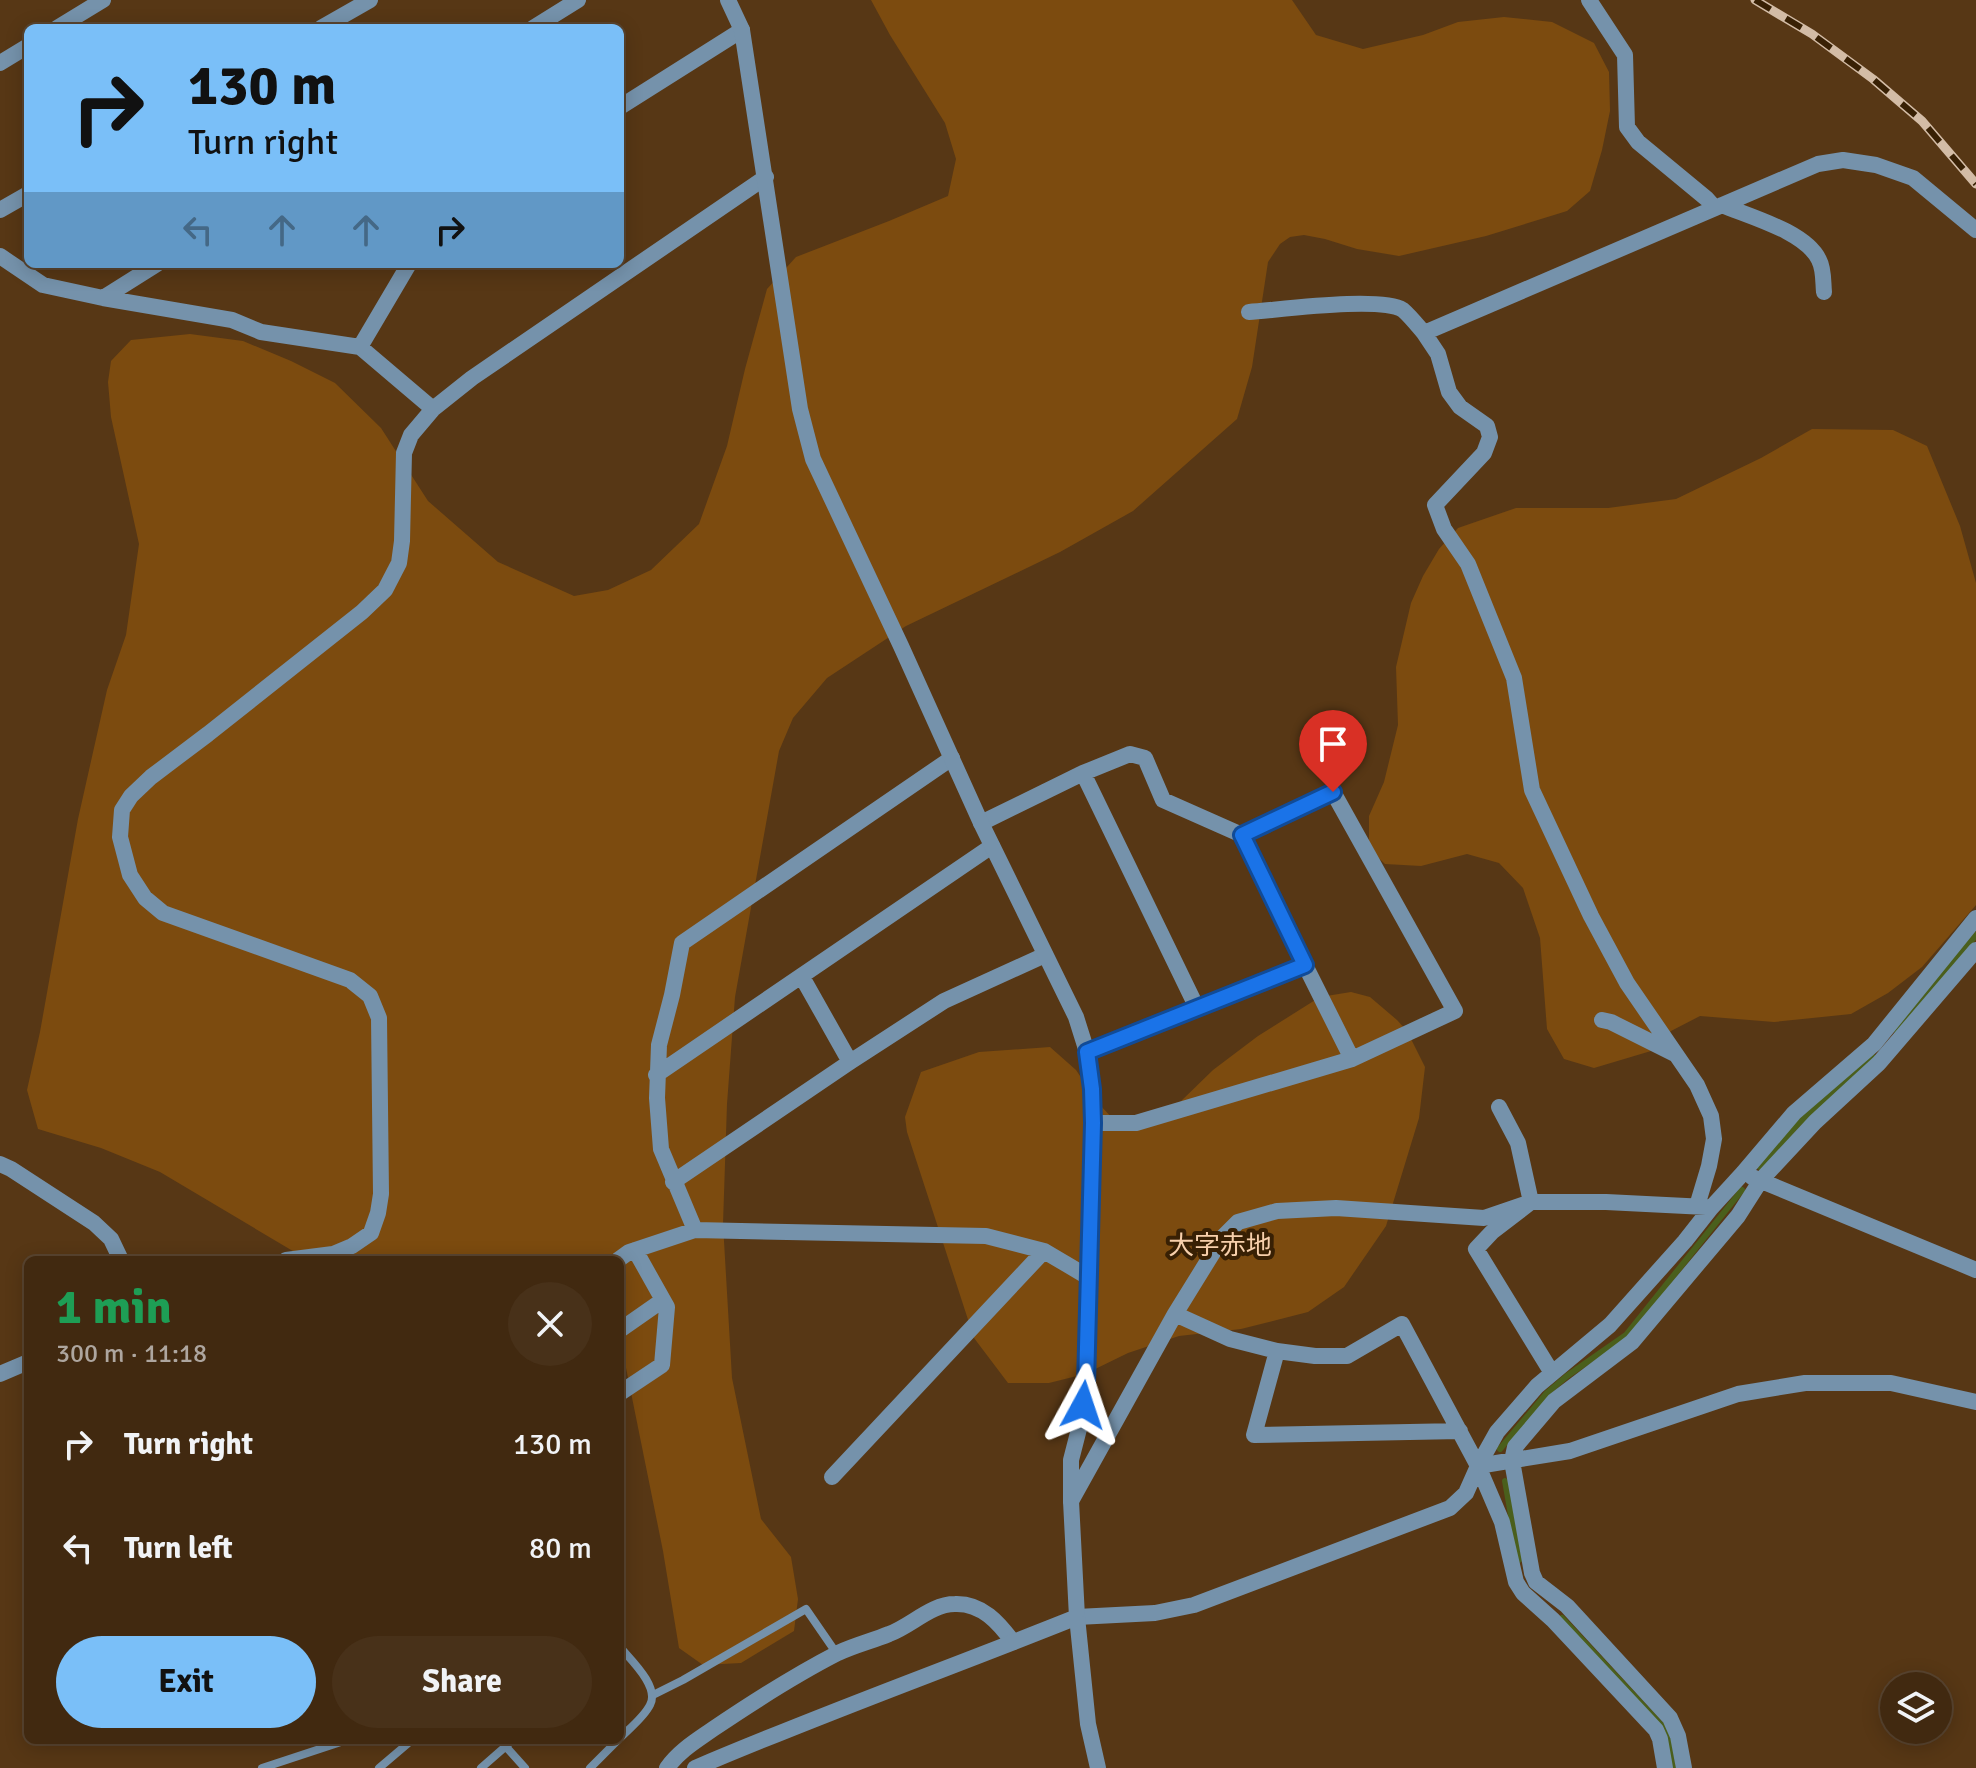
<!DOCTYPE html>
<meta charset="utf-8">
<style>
body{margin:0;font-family:Signika,"Noto Sans JP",sans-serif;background:#483119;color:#f1f3f6;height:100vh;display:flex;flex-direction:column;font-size:30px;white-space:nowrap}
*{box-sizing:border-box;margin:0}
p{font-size:26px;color:#aea69f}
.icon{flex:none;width:44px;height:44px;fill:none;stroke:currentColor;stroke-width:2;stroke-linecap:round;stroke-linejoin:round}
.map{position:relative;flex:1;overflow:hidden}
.details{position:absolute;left:24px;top:1256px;width:600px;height:488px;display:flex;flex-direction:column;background:#412910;border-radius:12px;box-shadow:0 4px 20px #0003,0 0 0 2px #5a4530}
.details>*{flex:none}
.banner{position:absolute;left:24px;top:24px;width:600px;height:244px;border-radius:12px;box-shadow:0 4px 20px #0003,0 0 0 2px #5a4530;background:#7abff8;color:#111;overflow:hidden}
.fabs{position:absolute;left:1880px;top:1672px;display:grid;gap:16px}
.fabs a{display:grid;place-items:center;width:72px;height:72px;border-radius:50%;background:#412910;box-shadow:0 4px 20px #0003,0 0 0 2px #5a4530;font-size:40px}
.pin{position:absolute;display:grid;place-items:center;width:68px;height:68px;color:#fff;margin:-82px -34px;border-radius:50% 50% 50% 0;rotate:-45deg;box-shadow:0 0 8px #0007}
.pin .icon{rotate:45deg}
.me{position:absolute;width:88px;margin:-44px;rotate:5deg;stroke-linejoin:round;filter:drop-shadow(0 0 6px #0008)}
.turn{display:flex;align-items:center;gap:28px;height:168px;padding:0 32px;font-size:36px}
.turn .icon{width:104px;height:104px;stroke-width:2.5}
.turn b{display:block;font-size:56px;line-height:68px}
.lanes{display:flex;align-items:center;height:76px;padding:0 32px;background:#0003;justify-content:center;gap:40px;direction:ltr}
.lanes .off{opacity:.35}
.round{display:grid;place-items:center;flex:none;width:84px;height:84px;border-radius:42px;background:#483119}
.head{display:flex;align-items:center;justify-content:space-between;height:136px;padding:0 32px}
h1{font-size:48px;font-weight:700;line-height:60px;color:#1e9e55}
.primary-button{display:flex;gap:16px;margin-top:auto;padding:16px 32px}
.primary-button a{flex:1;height:92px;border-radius:48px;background:#7abff8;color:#111;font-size:32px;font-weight:700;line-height:92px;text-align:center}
.primary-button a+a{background:#483119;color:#f1f3f6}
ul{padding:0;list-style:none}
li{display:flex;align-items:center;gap:24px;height:104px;padding:0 32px}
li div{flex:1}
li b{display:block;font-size:30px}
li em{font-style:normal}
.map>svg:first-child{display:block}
.green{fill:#7c4b0f}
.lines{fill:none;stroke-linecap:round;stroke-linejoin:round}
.stream{stroke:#4a5f1c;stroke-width:6}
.service{stroke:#7592ab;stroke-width:8}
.minor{stroke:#7592ab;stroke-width:16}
.tertiary{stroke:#7592ab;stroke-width:16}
.rail-casing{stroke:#d3bca6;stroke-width:9}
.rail{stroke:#382004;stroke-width:6;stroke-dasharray:18;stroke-linecap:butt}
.route-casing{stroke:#114b97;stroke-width:20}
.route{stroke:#1a73e8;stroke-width:14}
.labels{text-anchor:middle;stroke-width:8;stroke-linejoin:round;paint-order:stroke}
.quarter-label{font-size:26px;fill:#f7cfab;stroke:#382004}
</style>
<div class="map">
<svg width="1976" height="1768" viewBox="0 0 1976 1768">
<rect width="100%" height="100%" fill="#573715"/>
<!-- green -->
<path class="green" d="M871,0H1292L1316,35L1363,49L1423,35L1458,22L1504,17L1552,22L1594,43L1609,72L1610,111L1602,150L1590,191L1567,211L1486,236L1399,256L1357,249L1325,239L1304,235L1290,237L1280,244L1268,262L1252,367L1237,419L1133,511L1060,552L906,626L827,678L793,718L779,751L735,997L727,1104L723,1224L732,1378L761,1519L791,1557L798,1599L794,1631L741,1663L703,1665L679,1648L663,1551L624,1358L620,1353V1260H308L160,1172L101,1148L38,1129L27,1090L40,1032L78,819L107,690L126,635L139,544L111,417L108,382L111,361L131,340L190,334L243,341L291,361L335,383L381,428L428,501L498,562L574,596L608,590L651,570L699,524L727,446L745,369L767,289L796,257L889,221L948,196L956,159L945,123L890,35Z
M1812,429L1893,430L1927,446L1960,526L1976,583V905L1922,967L1888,993L1851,1014L1774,1022L1700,1016L1671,1031L1651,1051L1594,1068L1564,1059L1547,1029L1540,938L1523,888L1499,863L1467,854L1421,866L1385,864L1369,849V816L1384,782L1398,725L1396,667L1411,603L1423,576L1439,549L1458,528L1516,508H1608L1676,499L1761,458Z
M1351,992L1370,997L1397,1020L1407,1031L1425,1067L1419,1118L1386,1226L1344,1287L1308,1312L1241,1329L1179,1336L1128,1353L1085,1374L1049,1383H1008L974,1338L907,1132L905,1117L921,1072L979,1052L1050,1047L1076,1070L1098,1103L1117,1123L1178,1104L1213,1070L1258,1036L1320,997Z"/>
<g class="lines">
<!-- stream -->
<path class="stream" d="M1896,1030L1976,935
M1760,1167L1798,1124L1872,1056
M1500,1449L1547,1393L1567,1376L1626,1335L1742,1190
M1505,1481L1519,1560
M1562,1618L1667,1731L1673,1768"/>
<!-- service -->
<path class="service" d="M620,1647C631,1660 660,1687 650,1705C644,1717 630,1728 620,1738
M653,1695L683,1680L806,1609L837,1654
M500,1740L525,1768
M262,1768L347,1740
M379,1768L412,1740
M481,1768L513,1740
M590,1768L618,1740"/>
<!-- minor -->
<path class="minor" d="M1589,0L1625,55L1627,127L1638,142L1707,199L1715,208
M57,28L103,0
M321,28L370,0
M533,28L578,0
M0,63L28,46
M620,107L742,30
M1722,205C1751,217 1806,232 1819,260C1824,269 1823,282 1824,292
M0,210L28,194
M0,256L43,285L103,298L232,320L261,332L360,347L433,409
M103,298L157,264
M1249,312C1279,310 1380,296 1403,310C1410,316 1418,326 1424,333
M360,347L409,264
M952,758L682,943L672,995L659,1045L657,1098L661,1149L695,1230L986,1236L1044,1251L1088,1277
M1083,773L1197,1008
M981,823L1083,773L1130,754L1145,758L1163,800L1242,835L1305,965L1087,1052
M1305,965L1352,1059
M802,977L850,1062
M1602,1020L1611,1022L1675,1054
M656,1075L992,846
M1499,1107L1518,1143L1531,1202L1492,1232L1476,1249L1552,1373
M1093,1123H1136L1352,1059L1455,1011L1333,792L1242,835
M0,1164L11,1169L94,1223L111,1239L121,1260
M1752,1177L1976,1270
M673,1182L850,1062L944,1001L1045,955
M1697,1206L1709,1166L1714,1139L1711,1116L1697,1085L1627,983L1591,916L1532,790L1514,678L1468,564L1444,529L1435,505L1484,453L1490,437L1487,426L1460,407L1449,392L1438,354L1424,333L1818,164L1843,160L1876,165L1913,178L1976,230
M286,1260L333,1254L352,1246L371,1233L378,1213L381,1194L379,1018L370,996L350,980L163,913L145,898L130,875L120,837L122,810L131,796L151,777L208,734L362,612L385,590L399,563L402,541L404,453L411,435L433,409L472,378L766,177
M618,1260L629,1252L695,1230
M1175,1314L1230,1339L1277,1351
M620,1330L663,1300
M0,1374L28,1362
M620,1393L662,1365L667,1307L635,1250
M1460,1431L1254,1435L1277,1351L1315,1356H1347L1402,1324L1478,1466L1502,1522L1516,1582L1523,1593L1553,1620L1656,1730L1660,1739L1665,1768
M1478,1466L1570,1451L1738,1394L1805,1383H1891L1976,1402
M832,1477L1044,1251
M1071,1501L1175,1314L1222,1238L1238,1222L1277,1211L1336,1208L1484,1218L1531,1202H1606L1706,1207
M1077,1617L1155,1613L1194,1605L1450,1508L1466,1493L1478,1466L1497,1432L1537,1386L1610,1325L1685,1241L1711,1208L1743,1173L1794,1113L1874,1044L1976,918
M667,1768C679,1751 696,1741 713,1729C753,1702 795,1675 838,1653C855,1645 872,1641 889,1634C911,1626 931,1604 955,1604C982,1603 999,1623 1013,1642
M1684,1768L1678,1736L1670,1718L1567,1606L1536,1582L1532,1573L1512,1461L1515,1447L1554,1401L1632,1342L1738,1216L1761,1180L1815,1122L1879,1063L1976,950"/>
<!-- tertiary -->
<path class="tertiary" d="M728,0L742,30L800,409L813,459L901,646L981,823L1076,1017L1087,1052L1092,1089L1093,1123L1086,1384L1080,1425L1071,1460V1501L1077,1617L1088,1724L1098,1768
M695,1768C821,1714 950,1668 1077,1617"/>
<!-- rail casing -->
<g class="rail-casing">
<path id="rail" d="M1755,0L1812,34L1873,79L1922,121L1976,184"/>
</g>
<!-- rail -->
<use href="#rail" class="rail"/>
</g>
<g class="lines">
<!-- route casing -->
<g class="route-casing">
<path id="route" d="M1083,1405L1086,1384L1093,1123L1092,1089L1087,1052L1305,965L1242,835L1333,792"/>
</g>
<!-- route -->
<use href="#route" class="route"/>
</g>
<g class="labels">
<!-- quarter labels -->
<g class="quarter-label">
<text x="1220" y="1254">大字赤地</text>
</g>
</g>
</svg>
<div class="fabs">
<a><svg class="icon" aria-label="layers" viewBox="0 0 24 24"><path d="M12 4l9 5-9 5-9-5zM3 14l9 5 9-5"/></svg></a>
</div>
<div class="pin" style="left:1333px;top:792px;background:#d93025"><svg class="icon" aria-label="arrive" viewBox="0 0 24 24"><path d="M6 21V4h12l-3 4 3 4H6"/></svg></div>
<svg class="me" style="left:1083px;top:1405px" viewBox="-20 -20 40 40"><path d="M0-17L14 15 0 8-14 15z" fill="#1a73e8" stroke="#fff" stroke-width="4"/></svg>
<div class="banner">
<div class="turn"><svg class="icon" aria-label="right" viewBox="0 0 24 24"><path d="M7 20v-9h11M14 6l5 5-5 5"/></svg><div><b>130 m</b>Turn right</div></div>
<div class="lanes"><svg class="icon off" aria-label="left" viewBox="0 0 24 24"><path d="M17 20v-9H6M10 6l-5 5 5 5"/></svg><svg class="icon off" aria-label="ahead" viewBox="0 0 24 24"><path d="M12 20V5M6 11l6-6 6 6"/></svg><svg class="icon off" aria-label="ahead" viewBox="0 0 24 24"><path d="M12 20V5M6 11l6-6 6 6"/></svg><svg class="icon" aria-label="right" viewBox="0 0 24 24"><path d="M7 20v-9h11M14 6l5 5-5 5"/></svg></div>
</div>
<section class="details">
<div class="head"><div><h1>1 min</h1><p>300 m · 11:18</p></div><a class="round"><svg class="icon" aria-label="close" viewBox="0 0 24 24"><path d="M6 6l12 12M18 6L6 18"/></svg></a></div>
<ul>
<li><svg class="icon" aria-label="right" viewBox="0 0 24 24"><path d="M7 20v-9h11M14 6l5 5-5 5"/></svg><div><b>Turn right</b></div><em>130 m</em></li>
<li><svg class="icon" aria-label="left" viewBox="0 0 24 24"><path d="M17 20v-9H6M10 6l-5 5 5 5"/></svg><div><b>Turn left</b></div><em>80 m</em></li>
</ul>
<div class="primary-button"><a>Exit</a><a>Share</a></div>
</section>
</div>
